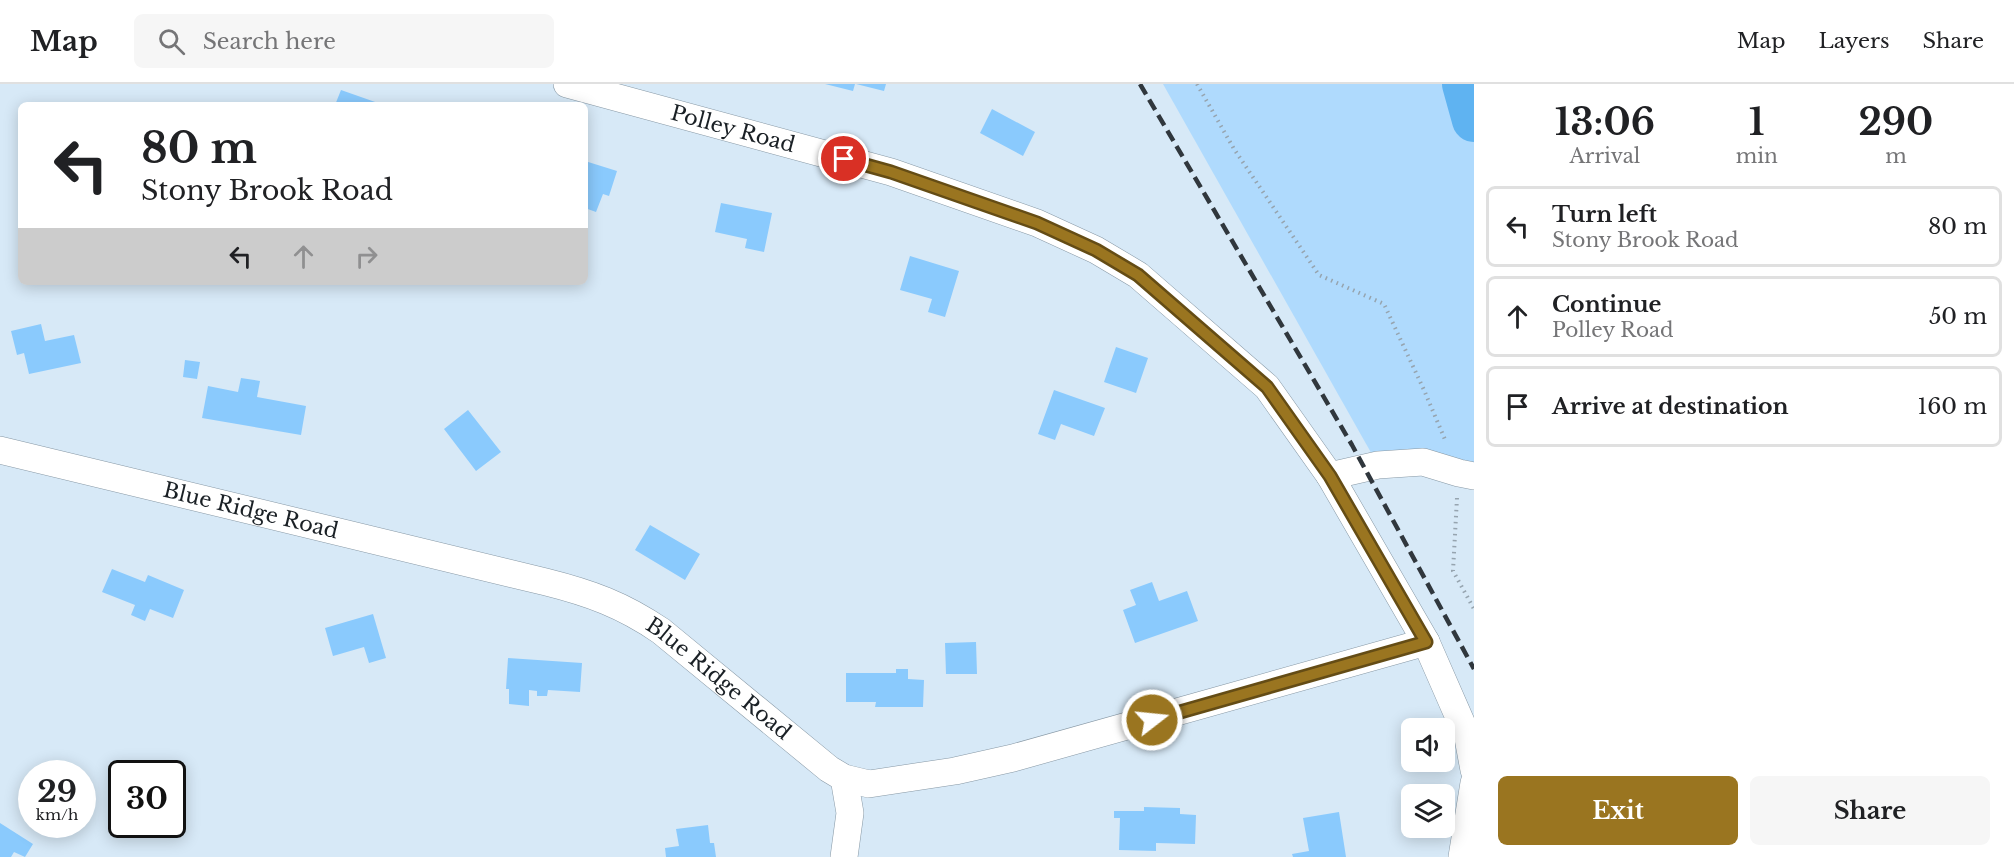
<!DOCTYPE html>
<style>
body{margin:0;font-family:"Libre Baskerville",serif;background:#f6f6f6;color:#202124;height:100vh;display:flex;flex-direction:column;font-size:22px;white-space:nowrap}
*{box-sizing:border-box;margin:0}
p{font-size:20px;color:#757577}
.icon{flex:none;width:33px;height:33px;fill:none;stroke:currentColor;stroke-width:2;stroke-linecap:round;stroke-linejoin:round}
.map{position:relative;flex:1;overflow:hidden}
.side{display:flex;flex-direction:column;background:#fff;width:540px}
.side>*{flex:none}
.guide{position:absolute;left:18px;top:18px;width:570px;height:183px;border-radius:9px;box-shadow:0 3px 15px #0003;background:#fff;color:#202124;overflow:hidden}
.tools{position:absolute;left:1401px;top:634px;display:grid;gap:12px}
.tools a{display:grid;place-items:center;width:54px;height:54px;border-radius:9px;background:#fff;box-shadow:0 3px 15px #0003;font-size:30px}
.speed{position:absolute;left:18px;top:676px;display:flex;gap:12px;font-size:30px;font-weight:700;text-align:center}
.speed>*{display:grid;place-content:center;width:78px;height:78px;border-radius:50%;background:#fff;box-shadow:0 3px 15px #0003;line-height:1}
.speed small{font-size:15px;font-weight:400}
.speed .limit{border:3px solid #111;border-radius:9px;background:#fff;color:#111}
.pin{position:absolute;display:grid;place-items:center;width:51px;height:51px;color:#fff;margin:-26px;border:3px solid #fff;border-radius:50%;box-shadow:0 2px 6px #0007}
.me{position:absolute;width:66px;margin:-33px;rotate:74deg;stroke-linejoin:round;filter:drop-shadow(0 0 4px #0008)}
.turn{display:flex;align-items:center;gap:21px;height:126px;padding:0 24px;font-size:27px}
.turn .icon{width:78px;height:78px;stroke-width:2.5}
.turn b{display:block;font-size:42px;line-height:51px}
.lanes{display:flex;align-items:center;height:57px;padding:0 24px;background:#0003;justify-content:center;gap:30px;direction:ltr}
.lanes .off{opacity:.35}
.eta{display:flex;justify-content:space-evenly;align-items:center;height:102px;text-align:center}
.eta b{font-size:36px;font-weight:700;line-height:42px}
.button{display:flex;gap:12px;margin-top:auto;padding:12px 24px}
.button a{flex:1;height:69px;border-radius:9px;background:#9a7520;color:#fff;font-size:24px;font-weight:700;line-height:69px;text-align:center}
.button a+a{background:#f6f6f6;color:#202124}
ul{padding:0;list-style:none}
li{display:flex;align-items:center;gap:18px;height:81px;margin:0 12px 9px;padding:0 12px;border:3px solid #e0e0e0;border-radius:9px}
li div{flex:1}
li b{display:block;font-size:22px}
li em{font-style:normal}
header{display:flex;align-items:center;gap:36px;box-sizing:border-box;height:84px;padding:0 30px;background:#fff;border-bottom:2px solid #e0e0e0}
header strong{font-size:28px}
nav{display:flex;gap:33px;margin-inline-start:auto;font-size:21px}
.search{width:420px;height:54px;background:#f6f6f6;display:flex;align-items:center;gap:15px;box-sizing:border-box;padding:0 21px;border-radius:9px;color:#757577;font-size:22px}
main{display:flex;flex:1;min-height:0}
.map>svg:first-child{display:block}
.green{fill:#afdafd}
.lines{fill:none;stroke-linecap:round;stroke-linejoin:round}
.river{stroke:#5fb3f1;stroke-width:44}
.building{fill:#8acafd}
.minor-casing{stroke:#8798a5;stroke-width:28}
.path{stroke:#96a4af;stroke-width:4;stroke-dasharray:1.5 4.5;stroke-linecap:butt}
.minor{stroke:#fff;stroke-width:27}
.rail{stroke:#30373d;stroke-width:4.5;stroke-dasharray:12 6;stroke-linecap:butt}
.route-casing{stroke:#644c15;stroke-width:15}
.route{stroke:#9a7520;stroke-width:10}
.labels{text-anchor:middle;stroke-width:4.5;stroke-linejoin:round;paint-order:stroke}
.street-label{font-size:21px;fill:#1a2025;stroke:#eaf5fe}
</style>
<header>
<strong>Map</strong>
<div class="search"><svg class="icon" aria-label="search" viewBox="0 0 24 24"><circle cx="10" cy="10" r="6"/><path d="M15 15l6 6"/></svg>Search here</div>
<nav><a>Map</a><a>Layers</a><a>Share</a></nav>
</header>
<main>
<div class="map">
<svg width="1474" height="773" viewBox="0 0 1474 773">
<rect width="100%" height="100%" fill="#d7e9f7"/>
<!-- green -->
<path class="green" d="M1163,0H1464L1474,36V386L1378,381Z"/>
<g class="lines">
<!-- river -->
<path class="river" d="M1464,0L1474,36"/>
</g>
<!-- building -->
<path class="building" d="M825,0H855L853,7Z
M856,0H886L884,7Z
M341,6L378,19L377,21H335Z
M992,25L1035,48L1023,72L980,49Z
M585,77L617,87L609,112L603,110L596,128L585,124Z
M721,119L772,129L764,168L745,164L747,155L715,148Z
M910,172L959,187L945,233L928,228L932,215L900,206Z
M41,240L45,257L74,251L81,279L29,290L24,269L17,271L11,247Z
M1116,263L1148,274L1136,309L1104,298Z
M185,276L200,278L197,295L183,293Z
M241,294L260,297L257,313L306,322L301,351L202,334L208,302L238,308Z
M1054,306L1105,324L1094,352L1061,340L1055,356L1038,350Z
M468,326L501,368L476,387L444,345Z
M650,441L700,470L685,496L635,466Z
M112,485L145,498L148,491L184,506L173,534L150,525L145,537L131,531L135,521L102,508Z
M1152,498L1159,517L1187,507L1198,537L1135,559L1123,526L1136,521L1130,506Z
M373,530L386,574L369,579L364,563L333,572L325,544Z
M976,558L977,590H946L945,559Z
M508,574L582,579L580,608L548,606L547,612H537V607L529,606V622L509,620V605H506Z
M896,585H908V595L924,596L923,623H875L876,618H846V589H896Z
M1144,723L1180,724V730L1196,731L1195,760L1156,759V767L1119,766L1120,734H1114V727H1144Z
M1339,728L1346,773H1293L1292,770L1309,767L1303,734Z
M0,739L33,760L25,773L14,768L11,773H0Z
M708,741L710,759H714L716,773H666L665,764L679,762L676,745Z"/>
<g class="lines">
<!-- minor casing -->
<g class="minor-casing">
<g id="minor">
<path id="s1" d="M567,0L891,88L1037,139L1096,166L1138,191L1267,303L1330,392"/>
<path id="s2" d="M0,366L546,498C590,509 623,521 661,547L829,685L844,694L869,700L955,687L1013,674L1426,558"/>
<path d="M1474,392L1459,389L1423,378L1378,381L1330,392L1426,558L1468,654L1474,686"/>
<path d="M844,694L850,729L844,773"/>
<path d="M1462,773L1474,699"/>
</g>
</g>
<!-- path -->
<path class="path" d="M1197,0L1234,65L1319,191L1384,220L1424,306L1446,358
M1457,414L1453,487L1474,525"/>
<!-- minor -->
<use href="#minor" class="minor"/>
<!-- rail -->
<path class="rail" d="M1140,0L1352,361L1474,585"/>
</g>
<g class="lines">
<!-- route casing -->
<g class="route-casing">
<path id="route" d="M844,75L891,88L1037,139L1096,166L1138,191L1267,303L1330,392L1426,558L1152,636"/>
</g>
<!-- route -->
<use href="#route" class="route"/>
</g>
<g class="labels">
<!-- street labels -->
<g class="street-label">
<text dy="7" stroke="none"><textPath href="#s1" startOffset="172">Polley Road</textPath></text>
<text dy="7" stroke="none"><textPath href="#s2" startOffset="258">Blue Ridge Road</textPath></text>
<text dy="7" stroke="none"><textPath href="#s2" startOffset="762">Blue Ridge Road</textPath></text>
</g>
</g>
</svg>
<div class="tools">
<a><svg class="icon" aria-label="sound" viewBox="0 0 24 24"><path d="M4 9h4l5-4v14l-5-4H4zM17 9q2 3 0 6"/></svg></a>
<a><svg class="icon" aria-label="layers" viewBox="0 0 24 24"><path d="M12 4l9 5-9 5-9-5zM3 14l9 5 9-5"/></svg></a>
</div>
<div class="speed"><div>29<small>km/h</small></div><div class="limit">30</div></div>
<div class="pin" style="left:844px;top:75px;background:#d93025"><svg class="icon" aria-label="arrive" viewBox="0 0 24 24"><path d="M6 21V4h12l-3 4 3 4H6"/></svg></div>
<svg class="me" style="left:1152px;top:636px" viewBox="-20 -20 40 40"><circle r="17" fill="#9a7520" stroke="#fff" stroke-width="3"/><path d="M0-11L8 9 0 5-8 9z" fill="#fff"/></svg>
<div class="guide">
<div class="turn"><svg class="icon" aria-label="left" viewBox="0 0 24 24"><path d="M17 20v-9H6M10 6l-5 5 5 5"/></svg><div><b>80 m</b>Stony Brook Road</div></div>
<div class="lanes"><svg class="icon" aria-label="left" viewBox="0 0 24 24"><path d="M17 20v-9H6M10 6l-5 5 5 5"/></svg><svg class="icon off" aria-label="ahead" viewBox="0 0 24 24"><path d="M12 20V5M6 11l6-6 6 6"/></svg><svg class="icon off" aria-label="right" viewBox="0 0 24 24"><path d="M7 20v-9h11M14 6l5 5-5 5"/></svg></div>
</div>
</div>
<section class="side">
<div class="eta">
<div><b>13:06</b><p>Arrival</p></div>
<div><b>1</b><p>min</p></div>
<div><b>290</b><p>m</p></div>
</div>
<ul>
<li><svg class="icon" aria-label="left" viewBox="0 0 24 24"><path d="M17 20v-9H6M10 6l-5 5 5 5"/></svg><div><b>Turn left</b><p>Stony Brook Road</p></div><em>80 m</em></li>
<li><svg class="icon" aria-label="ahead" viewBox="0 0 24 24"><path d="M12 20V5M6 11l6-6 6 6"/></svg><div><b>Continue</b><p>Polley Road</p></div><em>50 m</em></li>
<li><svg class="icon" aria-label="arrive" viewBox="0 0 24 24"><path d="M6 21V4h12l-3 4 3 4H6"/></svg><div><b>Arrive at destination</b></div><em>160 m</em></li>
</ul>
<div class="button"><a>Exit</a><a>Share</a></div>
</section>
</main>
